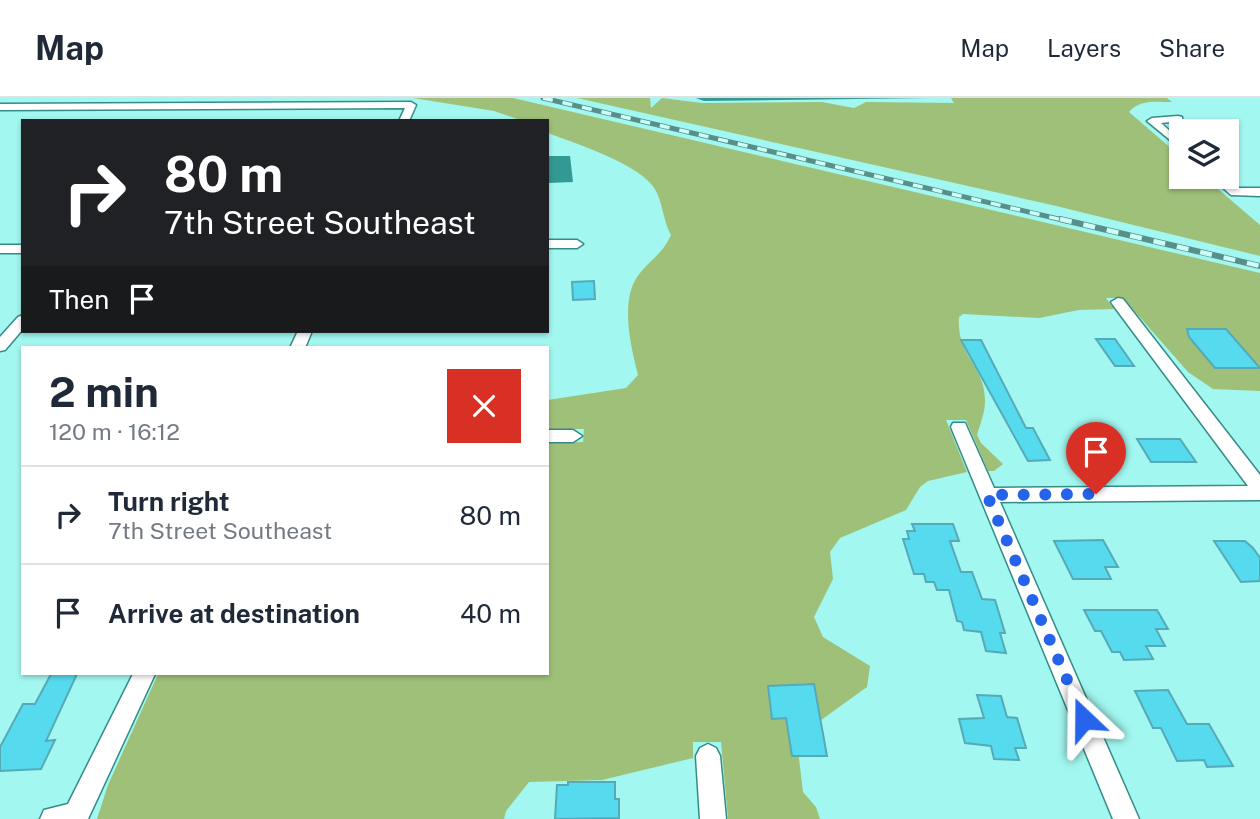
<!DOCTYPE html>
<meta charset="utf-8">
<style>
body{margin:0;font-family:"Public Sans",sans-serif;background:#f6f6f7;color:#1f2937;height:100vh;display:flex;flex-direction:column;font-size:26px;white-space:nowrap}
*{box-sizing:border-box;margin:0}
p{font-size:23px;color:#747a83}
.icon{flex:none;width:38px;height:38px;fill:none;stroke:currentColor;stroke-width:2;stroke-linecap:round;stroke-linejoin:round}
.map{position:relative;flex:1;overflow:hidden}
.sheet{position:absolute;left:21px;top:248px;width:528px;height:329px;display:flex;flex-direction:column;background:#fff;border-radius:0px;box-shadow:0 2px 5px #0004}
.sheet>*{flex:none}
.banner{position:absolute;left:21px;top:21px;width:528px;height:214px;border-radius:0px;box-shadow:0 2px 5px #0004;background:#202124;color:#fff;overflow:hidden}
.buttons{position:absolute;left:1169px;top:21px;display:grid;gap:14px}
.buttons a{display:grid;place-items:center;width:70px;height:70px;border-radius:0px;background:#fff;box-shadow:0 2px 5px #0004;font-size:35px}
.pin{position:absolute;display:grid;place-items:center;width:60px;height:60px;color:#fff;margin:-72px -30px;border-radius:50% 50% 50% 0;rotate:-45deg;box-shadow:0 0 7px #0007}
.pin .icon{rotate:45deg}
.me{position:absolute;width:77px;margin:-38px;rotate:337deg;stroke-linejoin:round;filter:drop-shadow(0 0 5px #0008)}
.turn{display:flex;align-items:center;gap:24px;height:147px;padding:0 28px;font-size:32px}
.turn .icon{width:91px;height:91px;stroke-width:2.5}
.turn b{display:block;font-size:49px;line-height:60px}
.then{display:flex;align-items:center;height:66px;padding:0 28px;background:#0003;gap:14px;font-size:26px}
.round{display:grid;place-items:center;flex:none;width:74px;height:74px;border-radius:0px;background:#f6f6f7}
.head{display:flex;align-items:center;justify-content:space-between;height:119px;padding:0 28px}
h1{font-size:42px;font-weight:700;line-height:52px}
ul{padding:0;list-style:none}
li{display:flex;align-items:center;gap:21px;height:98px;padding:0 28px;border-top:2px solid #e0e1e3}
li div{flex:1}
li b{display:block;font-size:26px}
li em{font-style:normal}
header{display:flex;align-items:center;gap:42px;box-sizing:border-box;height:98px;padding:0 35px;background:#fff;border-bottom:2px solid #e0e1e3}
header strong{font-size:33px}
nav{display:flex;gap:38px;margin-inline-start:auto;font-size:24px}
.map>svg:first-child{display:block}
.green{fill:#9fc078}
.water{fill:#329a93}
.building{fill:#56daee;stroke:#56aab7;stroke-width:2}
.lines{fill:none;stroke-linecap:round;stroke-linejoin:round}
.minor-casing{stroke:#358c86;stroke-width:3}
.minor{fill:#fff;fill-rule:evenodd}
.rail-far1-casing{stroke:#588f8a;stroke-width:5}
.rail-casing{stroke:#588f8a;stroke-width:6}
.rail-far1{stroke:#cdfdf8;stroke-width:3.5;stroke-dasharray:10;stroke-linecap:butt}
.rail{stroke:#cdfdf8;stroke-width:4.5;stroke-dasharray:12;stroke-linecap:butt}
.route{stroke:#2563eb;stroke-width:12;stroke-dasharray:0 21.6}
</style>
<header>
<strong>Map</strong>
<nav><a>Map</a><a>Layers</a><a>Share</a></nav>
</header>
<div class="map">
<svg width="1260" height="721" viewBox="0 0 1260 721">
<rect width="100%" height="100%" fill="#a2f7f0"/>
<!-- green -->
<path class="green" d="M413,0H513L1260,175V293L1213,291L1188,274L1123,200H1106L1114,211L1079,212L1039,220L963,216L959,219C956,258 986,268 985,304C985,314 980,327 977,337L981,345L1003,366L994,373H988L966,322H946L967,374L928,383L920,389L906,412L840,440L830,454L833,481L814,519L823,539L870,568L867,589L810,630L798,652L803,694L816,709L820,721H728L721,644H693V660L602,682L529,684L506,713L504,721H97L108,687L158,576H548V345L583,344L584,331H548V302L626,290L638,277C631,249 620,205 637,179C649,162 662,157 671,137C662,121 663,99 651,86C633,64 574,45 548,35V23H523L494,13Z
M577,0H650L651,10L662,0L702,5L822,4L854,10L866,4L954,5L951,0H1167L1172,4C1157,4 1139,1 1129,14L1181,59V79H1204L1260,127V158L1052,107Z"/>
<!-- water -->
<path class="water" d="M696,0H929L704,3Z
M548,58H570L573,84L548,85Z"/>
<!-- building -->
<path class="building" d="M594,183L595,201L573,202L572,184Z
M1187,231H1226L1260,270H1215L1189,239Z
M1096,241H1115L1134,268H1115Z
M961,242H981L1026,330H1033L1050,362L1028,363Z
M1137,341H1180L1196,364H1151Z
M912,426H953L959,443H950L961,474H972L982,501L995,502L1005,535H1000L1006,555L986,553L981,534L964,532L962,524L957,523L949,492H937L934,484H926L924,476H914L903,441H909L907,433H915Z
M1103,442L1118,469H1105L1111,481H1073L1054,443Z
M1214,443H1245L1253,450L1260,460V483L1241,484Z
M1084,512H1157L1168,531H1156L1165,548H1146L1153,561L1124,562L1120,554H1112L1101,533H1095Z
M51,576H77L46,643L55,642L41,671L0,673V649L23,606H35Z
M814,586L827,658H792L786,620L772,621L768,588Z
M1168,592L1187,626H1209L1233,668L1207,669L1204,662L1177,663L1161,630H1153L1135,593Z
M977,597L1001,598L1007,619L1017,620L1026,650H1015L1019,662L994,661L991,648L965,645L959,621L984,620Z
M568,684H615V701H619V720L555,721L557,687H568Z"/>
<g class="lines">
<!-- minor casing -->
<g class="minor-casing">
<path id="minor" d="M411,4L416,7L409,23H399L405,10L0,12V6Z
M1178,18L1182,19V23L1161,25L1181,43V51L1147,23L1152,20Z
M1211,79H1224L1238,90H1260V98L1231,97Z
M548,142H577L583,146L577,150H548Z
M0,147H23V155H0Z
M1118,200L1123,201L1260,377V402L1000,404L1139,721H1113L951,329L953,325H965L994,390L1248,388L1113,207L1111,204Z
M23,217V231L5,252L0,253V239L18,219Z
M298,233H312L305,250H290Z
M548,332H573L582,338L573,344H548Z
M133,576H155L88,721H40L44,712L68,706Z
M708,646L716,650L720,658L726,721H700L696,658L700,650Z"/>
</g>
<!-- minor -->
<use href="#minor" class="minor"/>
<!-- rail-far1 casing -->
<g class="rail-far1-casing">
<path id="rail-far1" d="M543,0L1067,123"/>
</g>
<!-- rail casing -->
<g class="rail-casing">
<path id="rail" d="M1060,121L1260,168"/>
</g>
<!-- rail-far1 -->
<use href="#rail-far1" class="rail-far1"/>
<!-- rail -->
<use href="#rail" class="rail"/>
</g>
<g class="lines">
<!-- route -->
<path class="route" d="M1084,621L987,397L1096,396"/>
</g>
</svg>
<div class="buttons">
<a><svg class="icon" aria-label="layers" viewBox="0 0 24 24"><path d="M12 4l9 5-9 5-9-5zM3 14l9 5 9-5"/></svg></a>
</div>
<div class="pin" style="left:1096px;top:396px;background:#d93025"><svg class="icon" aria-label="arrive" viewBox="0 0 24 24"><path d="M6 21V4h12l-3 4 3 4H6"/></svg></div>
<svg class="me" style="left:1084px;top:621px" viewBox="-20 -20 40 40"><path d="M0-17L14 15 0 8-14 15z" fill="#2563eb" stroke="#fff" stroke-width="4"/></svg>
<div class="banner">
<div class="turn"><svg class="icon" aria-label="right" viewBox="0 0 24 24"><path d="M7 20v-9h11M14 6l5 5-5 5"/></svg><div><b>80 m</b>7th Street Southeast</div></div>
<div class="then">Then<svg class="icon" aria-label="arrive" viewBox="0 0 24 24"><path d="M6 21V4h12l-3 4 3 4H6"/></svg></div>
</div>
<section class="sheet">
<div class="head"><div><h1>2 min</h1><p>120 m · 16:12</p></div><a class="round" style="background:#d93025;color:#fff"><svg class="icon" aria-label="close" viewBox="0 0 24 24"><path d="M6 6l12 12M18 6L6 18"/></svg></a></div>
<ul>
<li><svg class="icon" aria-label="right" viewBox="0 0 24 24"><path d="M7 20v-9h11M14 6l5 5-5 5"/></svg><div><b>Turn right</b><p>7th Street Southeast</p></div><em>80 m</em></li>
<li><svg class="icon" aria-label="arrive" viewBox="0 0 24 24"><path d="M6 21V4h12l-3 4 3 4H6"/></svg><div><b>Arrive at destination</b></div><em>40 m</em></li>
</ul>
</section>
</div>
